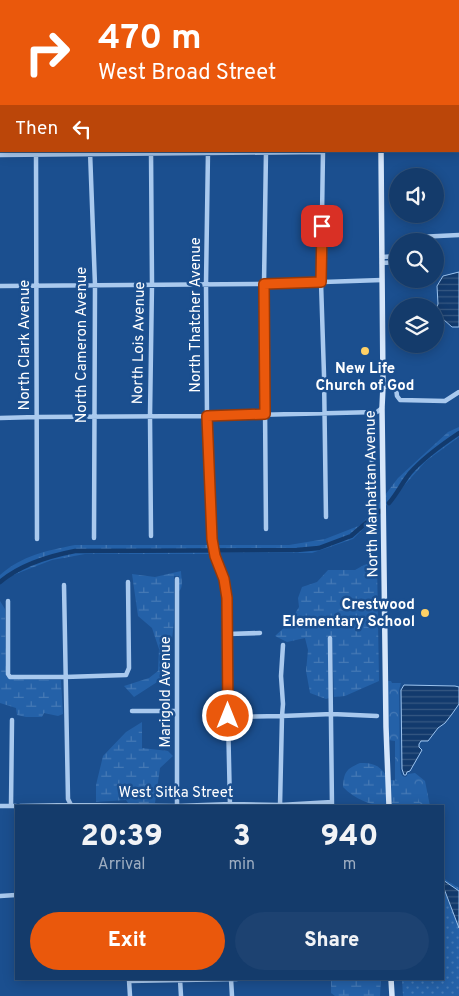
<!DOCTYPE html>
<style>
body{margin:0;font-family:Overpass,sans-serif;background:#1d4271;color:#f1f3f6;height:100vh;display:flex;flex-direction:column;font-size:19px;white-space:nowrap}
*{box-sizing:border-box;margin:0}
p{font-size:16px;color:#9dadc1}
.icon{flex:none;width:28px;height:28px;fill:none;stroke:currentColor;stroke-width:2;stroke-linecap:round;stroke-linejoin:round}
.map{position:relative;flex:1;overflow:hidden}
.details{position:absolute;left:15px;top:805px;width:429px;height:175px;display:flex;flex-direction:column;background:#143b6b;border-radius:0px;box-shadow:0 2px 12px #0003,0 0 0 1px #33557e}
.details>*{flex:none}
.hud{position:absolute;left:0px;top:0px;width:460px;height:152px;box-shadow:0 2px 12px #0003,0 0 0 1px #33557e;background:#ea580c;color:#fff;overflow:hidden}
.tools{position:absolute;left:389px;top:168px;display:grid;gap:10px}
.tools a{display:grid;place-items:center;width:55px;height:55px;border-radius:50%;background:#143b6b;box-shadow:0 2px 12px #0003,0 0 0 1px #33557e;font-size:25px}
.pin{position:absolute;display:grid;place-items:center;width:42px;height:42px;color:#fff;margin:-21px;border-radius:10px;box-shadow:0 2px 8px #0006}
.me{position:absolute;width:55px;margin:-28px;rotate:0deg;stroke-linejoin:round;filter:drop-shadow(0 0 4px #0008)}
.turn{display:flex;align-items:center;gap:18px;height:105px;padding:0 15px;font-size:22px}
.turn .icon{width:65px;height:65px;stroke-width:2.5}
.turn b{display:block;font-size:35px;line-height:42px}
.then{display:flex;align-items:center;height:48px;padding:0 15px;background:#0003;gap:10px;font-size:19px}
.eta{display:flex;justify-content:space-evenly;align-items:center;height:85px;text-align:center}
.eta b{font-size:30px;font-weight:800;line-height:35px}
.button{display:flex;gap:10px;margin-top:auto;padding:10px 15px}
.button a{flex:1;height:58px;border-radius:30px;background:#ea580c;color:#fff;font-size:20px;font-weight:800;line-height:58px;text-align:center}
.button a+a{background:#1d4271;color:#f1f3f6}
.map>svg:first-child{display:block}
.forest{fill:url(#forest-crowns)}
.wetland{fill:url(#wetland-marsh)}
.park{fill:url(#park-dots)}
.water{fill:url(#water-rules);stroke:#9cc4f0}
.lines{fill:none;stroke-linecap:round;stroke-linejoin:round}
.canal{stroke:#123a6d;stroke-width:4.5}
.street{stroke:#a9c9ee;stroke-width:4.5}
.secondary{stroke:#d6e6fa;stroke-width:5.5}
.route-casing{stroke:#983908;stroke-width:12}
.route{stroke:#ea580c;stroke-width:9}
.poi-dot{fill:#ffd166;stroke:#1b4f8f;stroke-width:2}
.labels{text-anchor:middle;stroke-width:5;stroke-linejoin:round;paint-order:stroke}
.street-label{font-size:15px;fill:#fff;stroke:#1b4f8f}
.poi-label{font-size:15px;font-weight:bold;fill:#fff;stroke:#1b4f8f}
</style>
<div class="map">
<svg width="459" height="996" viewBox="0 0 459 996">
<defs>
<pattern id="forest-crowns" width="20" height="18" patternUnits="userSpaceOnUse" patternTransform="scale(1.25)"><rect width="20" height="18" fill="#2461a8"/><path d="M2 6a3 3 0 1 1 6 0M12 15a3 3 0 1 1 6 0" fill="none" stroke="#4579b5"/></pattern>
<pattern id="wetland-marsh" width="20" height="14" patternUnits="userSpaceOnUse" patternTransform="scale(1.25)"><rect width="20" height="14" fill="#2461a8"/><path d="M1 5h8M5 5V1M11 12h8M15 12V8" fill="none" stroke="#4579b5"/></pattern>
<pattern id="park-dots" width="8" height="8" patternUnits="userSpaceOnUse" patternTransform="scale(1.25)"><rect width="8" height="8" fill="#2461a8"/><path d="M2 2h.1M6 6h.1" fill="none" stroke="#4579b5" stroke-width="1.8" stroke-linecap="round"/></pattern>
<pattern id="water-rules" width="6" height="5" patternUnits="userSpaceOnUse" patternTransform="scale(1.25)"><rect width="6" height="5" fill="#123a6d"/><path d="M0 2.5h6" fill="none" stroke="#365883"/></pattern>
</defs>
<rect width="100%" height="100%" fill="#1b4f8f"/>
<!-- forest -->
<path class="forest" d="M388,681H391L392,683H401L399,690L400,769C401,773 401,777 406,777L408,774L415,773L425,781L430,806H420C419,797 404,782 395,781V741L388,740Z"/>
<!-- wetland -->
<path class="wetland" d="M459,427V437L426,461L385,507V495L398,478L448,432Z
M381,501V511L353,539L312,553H217L215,545H289L325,539L361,525Z
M75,545H211L213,554H85L52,560L8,577L0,584V575C23,555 46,551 75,545Z
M377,561L379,681L345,696L334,697L332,636H328L329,698L326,699L310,693L306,671L308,650L305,638L287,642L275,636L289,623L299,607L298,598L302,587L317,582L328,570H355L364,565Z
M181,571C181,577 184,587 179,591V576H174V622L171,648V673L134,697L124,686L149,678L158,671L159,649L152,628L138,616L132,574L155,577Z
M0,601L5,609L6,676L10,679L61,680L63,714L58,716L44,713L42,717H26L17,715L16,708L0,703Z
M142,722V748L168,751L173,756L160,768L155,803H128L126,800L96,802V785L103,756L126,732Z
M360,763C372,763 378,764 386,775L387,806C372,806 354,799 343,787C344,772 346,769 360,763Z
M391,780C396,781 403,781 408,783C415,787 419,799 420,806H392Z
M331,979H381L380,996H335L331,993Z"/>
<!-- park -->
<path class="park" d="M443,878L459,888V996H403L402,979H442Z"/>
<!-- water -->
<path class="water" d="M459,272V327H452L435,312L438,304L437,286L443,276Z
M404,685L455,686L459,687V704L452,714L445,723L438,728L428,741H421L419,744V747L422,750L410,771L407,772L406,775H404L402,769L401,690Z
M443,880L459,891V928L443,886Z"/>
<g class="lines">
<!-- canal -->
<path class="canal" d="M389,503C397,494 402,483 410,473C424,457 441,445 459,433
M0,582C20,565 49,556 75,551L297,550L319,548L351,536L380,511"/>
<!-- street -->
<path class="street" d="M34,0V1
M261,0V1
M319,0V1
M0,25H1
M36,151L37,539
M90,151L95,285L94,538
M151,151L152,284L150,416L151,536
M208,151L206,284L207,416L212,539L215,556L224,579L227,598L228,717L230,806
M266,151L264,284L266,529
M323,151L321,282L324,375L326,517
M0,155L323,152
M410,241L418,237L459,235
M382,257L398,256
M382,263L398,262
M0,286L264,284L382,280
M383,386L396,388L397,396L400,400L445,401L459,392
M0,418L37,417L207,416L377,412L382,408
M372,436V478
M177,579V806
M64,585L68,799L71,805
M8,601V674L10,677H65L126,675L129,668L128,582
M228,634L260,633
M330,638L332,806
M132,711H177
M228,717L282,716L332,714L377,716
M0,806H16
M11,806L12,720
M20,806L70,805L177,806L231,804L280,805L332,802
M280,806L282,716L283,704L281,676L283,645
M0,896L16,895
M180,979L181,996
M231,979L232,996
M129,980L130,996
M129,981L237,979"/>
<!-- secondary -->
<path class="secondary" d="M167,0L171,1
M197,0L201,1
M381,0V1
M381,151L383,386L382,408L386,727L389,806
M391,979L392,996"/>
</g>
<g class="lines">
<!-- route casing -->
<g class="route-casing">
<path id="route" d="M228,716L227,598L224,579L215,556L212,539L207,416L265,414L264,284L321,282L322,226"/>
</g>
<!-- route -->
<use href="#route" class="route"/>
</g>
<!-- markers -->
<g class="poi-dot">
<circle cx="365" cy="351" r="5"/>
<circle cx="425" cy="613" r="5"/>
</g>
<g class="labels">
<!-- street labels -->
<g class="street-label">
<text transform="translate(195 315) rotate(-90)" y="5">North Thatcher Avenue</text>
<text transform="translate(138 343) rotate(-89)" y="5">North Lois Avenue</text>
<text transform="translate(24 345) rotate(-90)" y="5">North Clark Avenue</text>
<text transform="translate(81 345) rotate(-90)" y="5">North Cameron Avenue</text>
<text transform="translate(371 494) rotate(-91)" y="5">North Manhattan Avenue</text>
<text transform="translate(165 692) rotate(-90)" y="5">Marigold Avenue</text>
<text x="176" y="797">West Sitka Street</text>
</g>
<!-- poi labels -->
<g class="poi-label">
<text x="365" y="373">New Life<tspan x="365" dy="17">Church of God</tspan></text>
<text x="415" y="609" text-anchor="end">Crestwood<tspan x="415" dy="17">Elementary School</tspan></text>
</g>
</g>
</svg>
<div class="tools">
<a><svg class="icon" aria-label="sound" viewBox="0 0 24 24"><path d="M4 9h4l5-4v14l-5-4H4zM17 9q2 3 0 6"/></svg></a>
<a><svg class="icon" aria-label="search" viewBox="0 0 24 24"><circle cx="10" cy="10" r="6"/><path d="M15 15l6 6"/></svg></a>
<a><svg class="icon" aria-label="layers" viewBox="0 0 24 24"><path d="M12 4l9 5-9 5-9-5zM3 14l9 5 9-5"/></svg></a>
</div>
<div class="pin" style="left:322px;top:226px;background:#d93025"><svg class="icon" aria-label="arrive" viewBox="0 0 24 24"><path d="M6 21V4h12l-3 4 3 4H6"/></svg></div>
<svg class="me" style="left:228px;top:716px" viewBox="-20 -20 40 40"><circle r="17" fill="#ea580c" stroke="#fff" stroke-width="3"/><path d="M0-11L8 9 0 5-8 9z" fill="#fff"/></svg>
<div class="hud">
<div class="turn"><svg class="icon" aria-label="right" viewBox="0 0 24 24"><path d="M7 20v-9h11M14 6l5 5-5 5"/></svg><div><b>470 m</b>West Broad Street</div></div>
<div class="then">Then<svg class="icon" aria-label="left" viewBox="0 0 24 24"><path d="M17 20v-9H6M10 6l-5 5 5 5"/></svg></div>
</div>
<section class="details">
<div class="eta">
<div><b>20:39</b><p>Arrival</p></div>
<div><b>3</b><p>min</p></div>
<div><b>940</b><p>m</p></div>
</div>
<div class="button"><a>Exit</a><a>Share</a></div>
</section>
</div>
